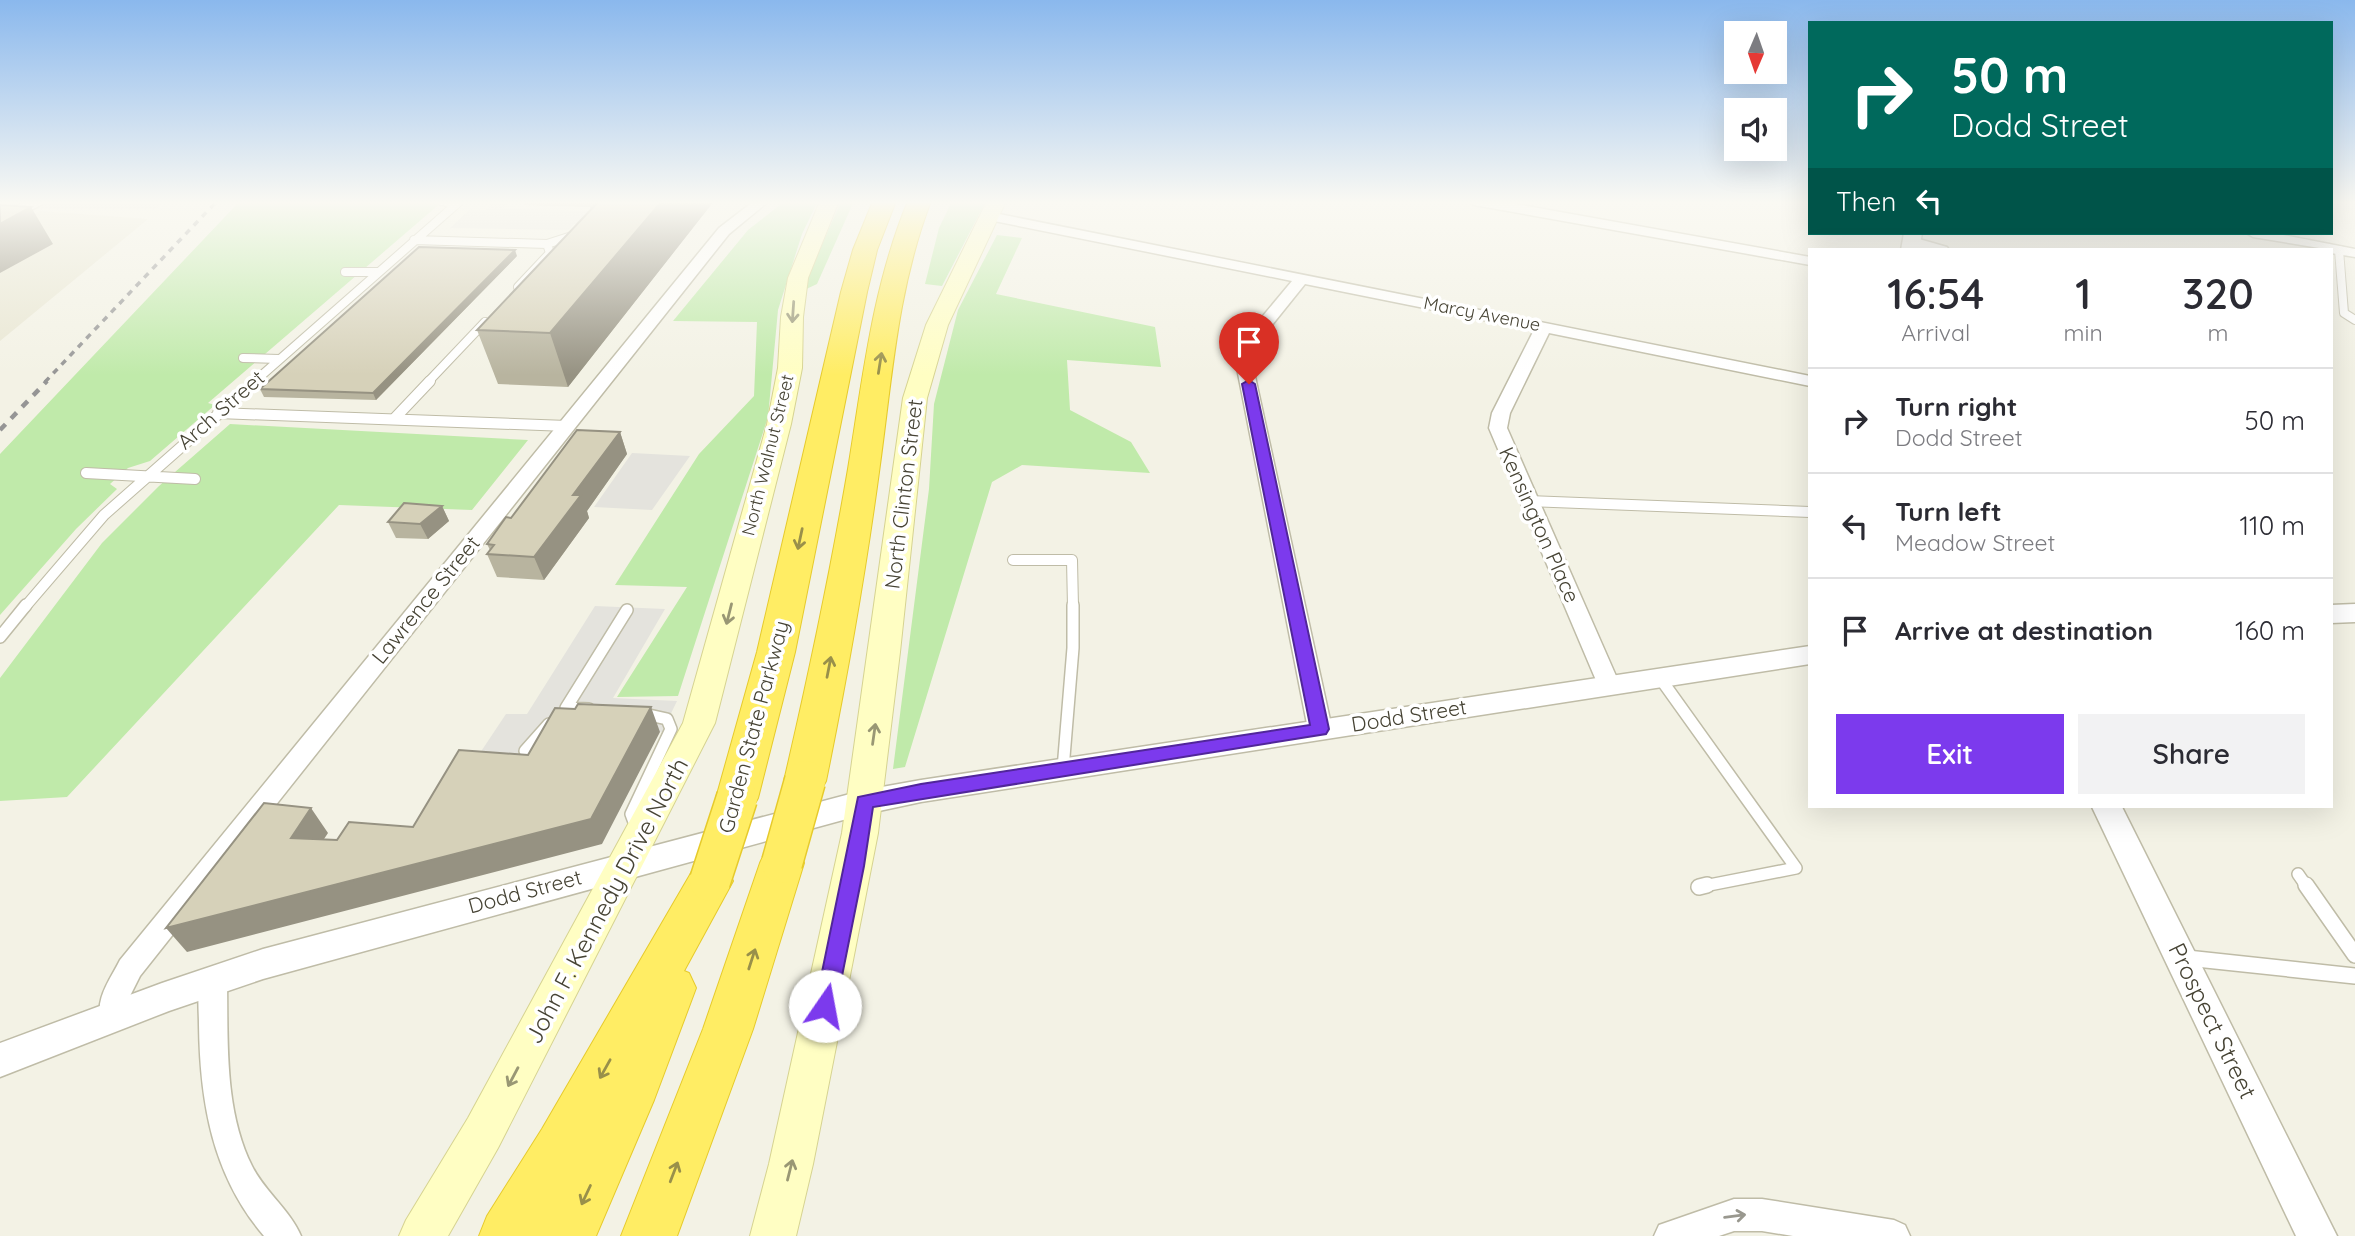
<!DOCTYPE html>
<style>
body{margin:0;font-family:Quicksand,sans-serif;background:#f2f2f3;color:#2b2b33;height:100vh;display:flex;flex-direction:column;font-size:26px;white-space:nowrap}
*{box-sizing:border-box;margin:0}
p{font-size:23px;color:#7c7c81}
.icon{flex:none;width:38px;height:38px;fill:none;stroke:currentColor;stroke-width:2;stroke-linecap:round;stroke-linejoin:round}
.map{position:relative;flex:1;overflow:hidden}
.details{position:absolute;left:1808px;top:248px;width:525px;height:560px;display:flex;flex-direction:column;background:#fff;border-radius:0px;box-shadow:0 7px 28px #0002}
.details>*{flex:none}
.guide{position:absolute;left:1808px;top:21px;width:525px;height:214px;border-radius:0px;box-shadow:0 7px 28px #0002;background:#00695c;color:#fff;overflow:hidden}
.needle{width:46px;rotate:182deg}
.controls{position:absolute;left:1724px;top:21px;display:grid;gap:14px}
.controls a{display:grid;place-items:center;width:63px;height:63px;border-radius:0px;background:#fff;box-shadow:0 7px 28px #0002;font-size:35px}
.pin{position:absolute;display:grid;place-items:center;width:60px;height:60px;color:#fff;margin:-72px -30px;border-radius:50% 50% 50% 0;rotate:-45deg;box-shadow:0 0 7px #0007}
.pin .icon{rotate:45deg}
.me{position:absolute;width:77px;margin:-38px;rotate:12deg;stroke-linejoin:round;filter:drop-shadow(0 0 5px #0008)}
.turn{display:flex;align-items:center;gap:24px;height:147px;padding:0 28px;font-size:32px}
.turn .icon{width:91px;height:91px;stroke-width:2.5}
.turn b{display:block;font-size:49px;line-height:60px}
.then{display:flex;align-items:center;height:66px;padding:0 28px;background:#0003;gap:14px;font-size:26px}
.eta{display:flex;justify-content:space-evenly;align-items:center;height:119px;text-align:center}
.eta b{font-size:42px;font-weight:600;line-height:49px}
.action{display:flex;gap:14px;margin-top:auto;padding:14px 28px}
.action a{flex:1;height:80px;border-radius:0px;background:#7c3aed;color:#fff;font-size:28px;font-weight:600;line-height:80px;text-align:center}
.action a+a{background:#f2f2f3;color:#2b2b33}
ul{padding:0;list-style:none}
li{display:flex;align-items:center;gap:21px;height:105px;padding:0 28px;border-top:2px solid #e1e1e2}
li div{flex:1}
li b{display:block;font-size:26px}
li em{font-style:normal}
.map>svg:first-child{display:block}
.residential{fill:#e8e6d2}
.industrial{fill:#e5e3da}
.green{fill:#c0eaaa}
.parking{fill:#e4e3dd}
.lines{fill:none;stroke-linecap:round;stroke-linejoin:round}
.service-far3-casing{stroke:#bfbca7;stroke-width:10}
.service-far2-casing{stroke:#bfbca7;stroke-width:12}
.service-far1-casing{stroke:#bfbca7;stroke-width:14}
.service-casing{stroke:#bfbca7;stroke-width:18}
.minor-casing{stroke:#bfbca7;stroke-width:3}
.tertiary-casing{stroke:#bfbca7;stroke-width:3}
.secondary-casing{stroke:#d6d391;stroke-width:2}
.motorway-casing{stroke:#e6ca2c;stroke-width:2}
.service-far3{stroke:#fff;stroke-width:8}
.service-far2{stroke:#fff;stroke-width:10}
.service-far1{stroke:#fff;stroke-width:11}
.service{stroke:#fff;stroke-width:15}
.minor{fill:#fff;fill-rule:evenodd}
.tertiary{fill:#fff;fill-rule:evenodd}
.secondary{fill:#fffec3;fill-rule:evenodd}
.motorway{fill:#ffed64;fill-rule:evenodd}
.rail-far1{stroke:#959595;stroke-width:3.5;stroke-dasharray:6 6;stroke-linecap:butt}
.rail{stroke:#959595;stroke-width:4.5;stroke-dasharray:8 8;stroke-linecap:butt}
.motorway-bridge-casing{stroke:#e6ca2c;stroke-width:43;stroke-linecap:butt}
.motorway-bridge{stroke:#ffed64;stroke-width:40}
.wall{fill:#b8b49f}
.shaded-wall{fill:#969282}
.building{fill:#d6d1b9;stroke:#969282;stroke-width:2}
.oneway{stroke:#999774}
.oneway2{stroke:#99904a}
.oneway3{stroke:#99988f}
.route{fill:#7c3aed;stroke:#51269a;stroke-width:2}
.labels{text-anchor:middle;stroke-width:7;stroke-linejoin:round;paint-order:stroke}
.far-street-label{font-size:18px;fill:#464334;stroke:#fff}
.street-label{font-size:21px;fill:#464334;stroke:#fff}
.near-street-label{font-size:24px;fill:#464334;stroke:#fff}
</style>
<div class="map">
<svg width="2355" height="1236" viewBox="0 0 2355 1236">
<rect width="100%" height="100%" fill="#f3f2e5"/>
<!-- residential -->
<path class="residential" d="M40,211L148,219L0,341V232Z"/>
<!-- industrial -->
<path class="industrial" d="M0,201H164L156,209H7L0,212Z"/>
<!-- green -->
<path class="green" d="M240,201H443L208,403L215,405L150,461L128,468L110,484L117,489L76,529L0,615V454Z
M785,201H818L802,234L778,310L768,417L678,696L617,697L687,587L615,585L699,454L754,396L757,322L673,321L748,230Z
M841,201H854L817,284L802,291Z
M952,201H986L942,286L925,284L939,228Z
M997,235L1022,238L996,294L1155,327L1161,367L1067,360L1070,410L1131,442L1150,473L1022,465L992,482L905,767L893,769L929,489L934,404L958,310Z
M230,424L528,440L472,510L339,505L67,797L0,801V678L102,543L159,486Z"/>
<!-- parking -->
<path class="parking" d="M492,204H506L503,209L605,211L593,224H574L569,230L450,228L469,210H486Z
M632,453L690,456L652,510L594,507Z
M595,606L665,609L613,698L677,701L662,732L588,729L551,760L466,774L506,714H527Z"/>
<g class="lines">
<!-- service-far3 casing -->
<g class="service-far3-casing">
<path id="service-far3" d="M442,201L456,204
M414,240L547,244L550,253L518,287
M547,244L578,234
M2339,250L2344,313L2355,320
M345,272H377
M243,358L279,359
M254,382L460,201
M428,382L485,322"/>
</g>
<!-- service-far2 casing -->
<g class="service-far2-casing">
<path id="service-far2" d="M218,413L567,426
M394,419L430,381
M86,473L195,479
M1528,501L1810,512
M1013,560H1072L1073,607
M25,607L104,515L256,381"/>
</g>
<!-- service-far1 casing -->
<g class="service-far1-casing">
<path id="service-far1" d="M0,637L26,605
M1660,678L1796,868L1699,887
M589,709L566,708L627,610
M640,713L667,719L671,729L631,814L634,822L640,825
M525,751L549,724
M1063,769L1073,648V605
M2298,874L2307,887"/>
</g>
<!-- service casing -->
<g class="service-casing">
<path id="service" d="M2306,885L2355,955
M1699,887L1707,885
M2187,958L2355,976"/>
</g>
<!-- minor casing -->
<g class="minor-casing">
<path id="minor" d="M754,201H769L729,234L140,976L128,1000L127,1016L123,1025L113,1029L103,1025C92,1002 110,980 120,960L719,228Z
M1468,201H1499L1810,257V265L1474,205Z
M989,212L1810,376V386L1549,333L1510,413L1507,428L1620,685L1617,690L1609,693L1601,690L1598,685L1489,428L1492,413L1534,330L1305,284L1256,345L1251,358L1332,729L1328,735L1320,737L1312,735L1308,729L1235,358L1242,341L1292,281L984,219L982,216Z
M2246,233H2273L2355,249V257L2331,253V250L2253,237Z
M1912,237L1947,247L1949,250C1934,251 1917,251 1905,241Z
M213,968L223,972L227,980C228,1041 224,1110 252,1166C265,1192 290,1210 301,1236H264C212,1175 200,1102 199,1025C199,1008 196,987 203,972Z
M1734,1199H1762L1894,1220L1905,1225L1910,1236H1793L1762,1231H1734L1719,1236H1654L1659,1225Z"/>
</g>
<!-- tertiary casing -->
<g class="tertiary-casing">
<path id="tertiary" d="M26,201H48L0,227V215Z
M1904,233H1922L1919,250H1901Z
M2355,604V622L2331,623V605Z
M1810,646V664L921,802L865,814L263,979L169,1011L0,1077V1043L162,983L263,949L865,790L921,780Z
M2092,807H2122L2337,1236H2296Z"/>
</g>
<!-- secondary casing -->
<g class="secondary-casing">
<path id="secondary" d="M820,201H839L808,278L803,317L802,368L791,424L715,723L498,1148L448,1236H399L406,1220L468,1118L683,723L767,424L778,368L781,317L788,278Z
M987,201H1006L948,325L927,398L900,652L878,833L813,1164L796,1236H750L769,1164L842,833L903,398L926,325Z"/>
</g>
<!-- motorway casing -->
<g class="motorway-casing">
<path id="motorway" d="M873,201H896L877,250L867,292L795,652L758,798L752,809L737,814L722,809L716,798L757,652L841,292L853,250Z
M908,201H931C897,289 892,380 879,472C865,576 847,678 826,781L820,792L805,797L790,792L784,781C808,678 830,574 848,469C863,378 872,288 908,201Z
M782,845L798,850L804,863L753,1029L677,1236H621L703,1029L760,863L766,850Z
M710,863L726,868L733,881L684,971L689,973L696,988L654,1100L596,1236H479L487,1216L542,1129L694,868Z"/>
</g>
<!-- service-far3 -->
<use href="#service-far3" class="service-far3"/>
<!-- service-far2 -->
<use href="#service-far2" class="service-far2"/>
<!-- service-far1 -->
<use href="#service-far1" class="service-far1"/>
<!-- service -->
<use href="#service" class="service"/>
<!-- minor -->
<use href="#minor" class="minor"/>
<!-- tertiary -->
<use href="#tertiary" class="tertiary"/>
<!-- secondary -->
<use href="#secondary" class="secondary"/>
<!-- motorway -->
<use href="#motorway" class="motorway"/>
<!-- rail-far1 -->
<path class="rail-far1" d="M45,382L217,201"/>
<!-- rail -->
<path class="rail" d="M0,430L47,381"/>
<!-- motorway-bridge casing -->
<g class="motorway-bridge-casing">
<path id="motorway-bridge" d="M782,863L805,781
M710,881L737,798"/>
</g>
<!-- motorway-bridge -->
<use href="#motorway-bridge" class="motorway-bridge"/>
</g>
<!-- wall -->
<path class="wall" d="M524,201H714L568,387L498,384L477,330L591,210L590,207L525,205Z
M517,256L376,400L264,397L260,389Z
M620,432L627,454L587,511L589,518L544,580L497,577L487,554L490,550L487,544L511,518Z
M442,506L449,521L428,539L396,538L388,522Z"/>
<!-- shaded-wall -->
<path class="shaded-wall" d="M662,201H714L568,387L550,333Z
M31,207L53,244L0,273V224Z
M515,250L517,256L376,400L373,393Z
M620,432L627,454L587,511L589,518L544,580L534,557L573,495Z
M442,506L449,521L428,539L420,524Z
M651,707L660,732L602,844L187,952L166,928L591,819Z
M311,808L328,833L308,863L291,838Z"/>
<!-- building -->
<path class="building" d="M599,201H662L550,333L477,330Z
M0,205L31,207L0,224Z
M419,247L515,250L373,393L260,389Z
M577,430L620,432L573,495H581L534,557L487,554L494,545L487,544L506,517L511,518Z
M404,503L442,506L420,524L388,522Z
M578,704L651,707L591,819L166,928L264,803L311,808L291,838L337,840L349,822L413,827L459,750L528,755L555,708L575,709Z"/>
<!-- one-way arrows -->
<defs><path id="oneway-shaft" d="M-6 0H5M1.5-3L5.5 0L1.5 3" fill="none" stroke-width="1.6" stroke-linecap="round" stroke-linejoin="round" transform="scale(1.75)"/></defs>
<g class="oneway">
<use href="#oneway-shaft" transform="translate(793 312) rotate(94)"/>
<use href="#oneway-shaft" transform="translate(729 614) rotate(104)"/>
<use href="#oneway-shaft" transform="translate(874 734) rotate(-82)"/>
<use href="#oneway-shaft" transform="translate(513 1077) rotate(118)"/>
<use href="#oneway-shaft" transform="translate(790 1170) rotate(-76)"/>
</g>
<g class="oneway2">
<use href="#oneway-shaft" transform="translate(880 363) rotate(-81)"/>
<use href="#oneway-shaft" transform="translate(800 539) rotate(102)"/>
<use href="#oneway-shaft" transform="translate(829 667) rotate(-79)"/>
<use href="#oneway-shaft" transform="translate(752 959) rotate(-72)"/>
<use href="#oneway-shaft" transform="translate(605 1069) rotate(119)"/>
<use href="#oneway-shaft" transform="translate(674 1172) rotate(-69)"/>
<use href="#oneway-shaft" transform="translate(586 1195) rotate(115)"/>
</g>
<use class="oneway3" href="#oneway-shaft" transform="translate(1735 1216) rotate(-7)"/>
<!-- sky -->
<linearGradient id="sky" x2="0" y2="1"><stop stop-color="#8ab8ed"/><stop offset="0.54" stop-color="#faf9f3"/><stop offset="1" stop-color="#faf9f3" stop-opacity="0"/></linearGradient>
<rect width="2355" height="375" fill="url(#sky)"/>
<!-- route -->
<path class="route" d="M1249,380L1255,384L1329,729L1326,734L873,807L864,866L836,1006L833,1012L825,1015L818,1012L815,1006L858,797L921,784L1310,725L1242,384Z"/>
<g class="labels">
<!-- far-street labels -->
<g class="far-street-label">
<text transform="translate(1482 314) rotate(11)" y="6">Marcy Avenue</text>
<text transform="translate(768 455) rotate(-76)" y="6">North Walnut Street</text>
</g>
<!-- street labels -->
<g class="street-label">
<text transform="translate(221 410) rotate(-41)" y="7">Arch Street</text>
<text transform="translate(904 494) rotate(-83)" y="7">North Clinton Street</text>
<text transform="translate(1539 525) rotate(66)" y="7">Kensington Place</text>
<text transform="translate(426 600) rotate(-51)" y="7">Lawrence Street</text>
<text transform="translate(1409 716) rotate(-9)" y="7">Dodd Street</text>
<text transform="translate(754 727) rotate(-75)" y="7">Garden State Parkway</text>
<text transform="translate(525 892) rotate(-15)" y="7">Dodd Street</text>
</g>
<!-- near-street labels -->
<g class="near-street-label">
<text transform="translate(607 901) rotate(-62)" y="8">John F. Kennedy Drive North</text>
<text transform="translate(2212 1021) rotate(64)" y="8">Prospect Street</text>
</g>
</g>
</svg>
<div class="controls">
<a><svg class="needle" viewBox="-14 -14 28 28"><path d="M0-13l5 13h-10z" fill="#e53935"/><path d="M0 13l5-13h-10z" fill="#7c7c81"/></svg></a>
<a><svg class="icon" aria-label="sound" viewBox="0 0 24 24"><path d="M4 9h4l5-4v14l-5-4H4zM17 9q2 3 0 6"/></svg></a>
</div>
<div class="pin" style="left:1249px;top:384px;background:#d93025"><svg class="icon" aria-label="arrive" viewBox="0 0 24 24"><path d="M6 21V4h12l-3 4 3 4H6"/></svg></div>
<svg class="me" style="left:825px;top:1006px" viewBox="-20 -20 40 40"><circle r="19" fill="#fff"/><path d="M0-13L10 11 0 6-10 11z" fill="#7c3aed"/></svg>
<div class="guide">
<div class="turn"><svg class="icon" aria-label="right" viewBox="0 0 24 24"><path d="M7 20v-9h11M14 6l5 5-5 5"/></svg><div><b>50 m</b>Dodd Street</div></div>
<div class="then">Then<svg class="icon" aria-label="left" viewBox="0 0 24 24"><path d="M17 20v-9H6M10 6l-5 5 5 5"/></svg></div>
</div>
<section class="details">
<div class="eta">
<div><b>16:54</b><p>Arrival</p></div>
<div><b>1</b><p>min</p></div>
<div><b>320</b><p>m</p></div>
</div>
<ul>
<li><svg class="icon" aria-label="right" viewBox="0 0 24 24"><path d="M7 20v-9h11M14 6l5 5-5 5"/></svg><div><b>Turn right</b><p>Dodd Street</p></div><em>50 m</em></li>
<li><svg class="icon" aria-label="left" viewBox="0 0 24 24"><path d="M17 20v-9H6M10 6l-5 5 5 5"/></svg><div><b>Turn left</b><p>Meadow Street</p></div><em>110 m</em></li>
<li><svg class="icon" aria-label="arrive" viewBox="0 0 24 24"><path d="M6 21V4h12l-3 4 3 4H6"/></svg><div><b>Arrive at destination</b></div><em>160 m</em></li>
</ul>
<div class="action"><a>Exit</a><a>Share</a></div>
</section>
</div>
